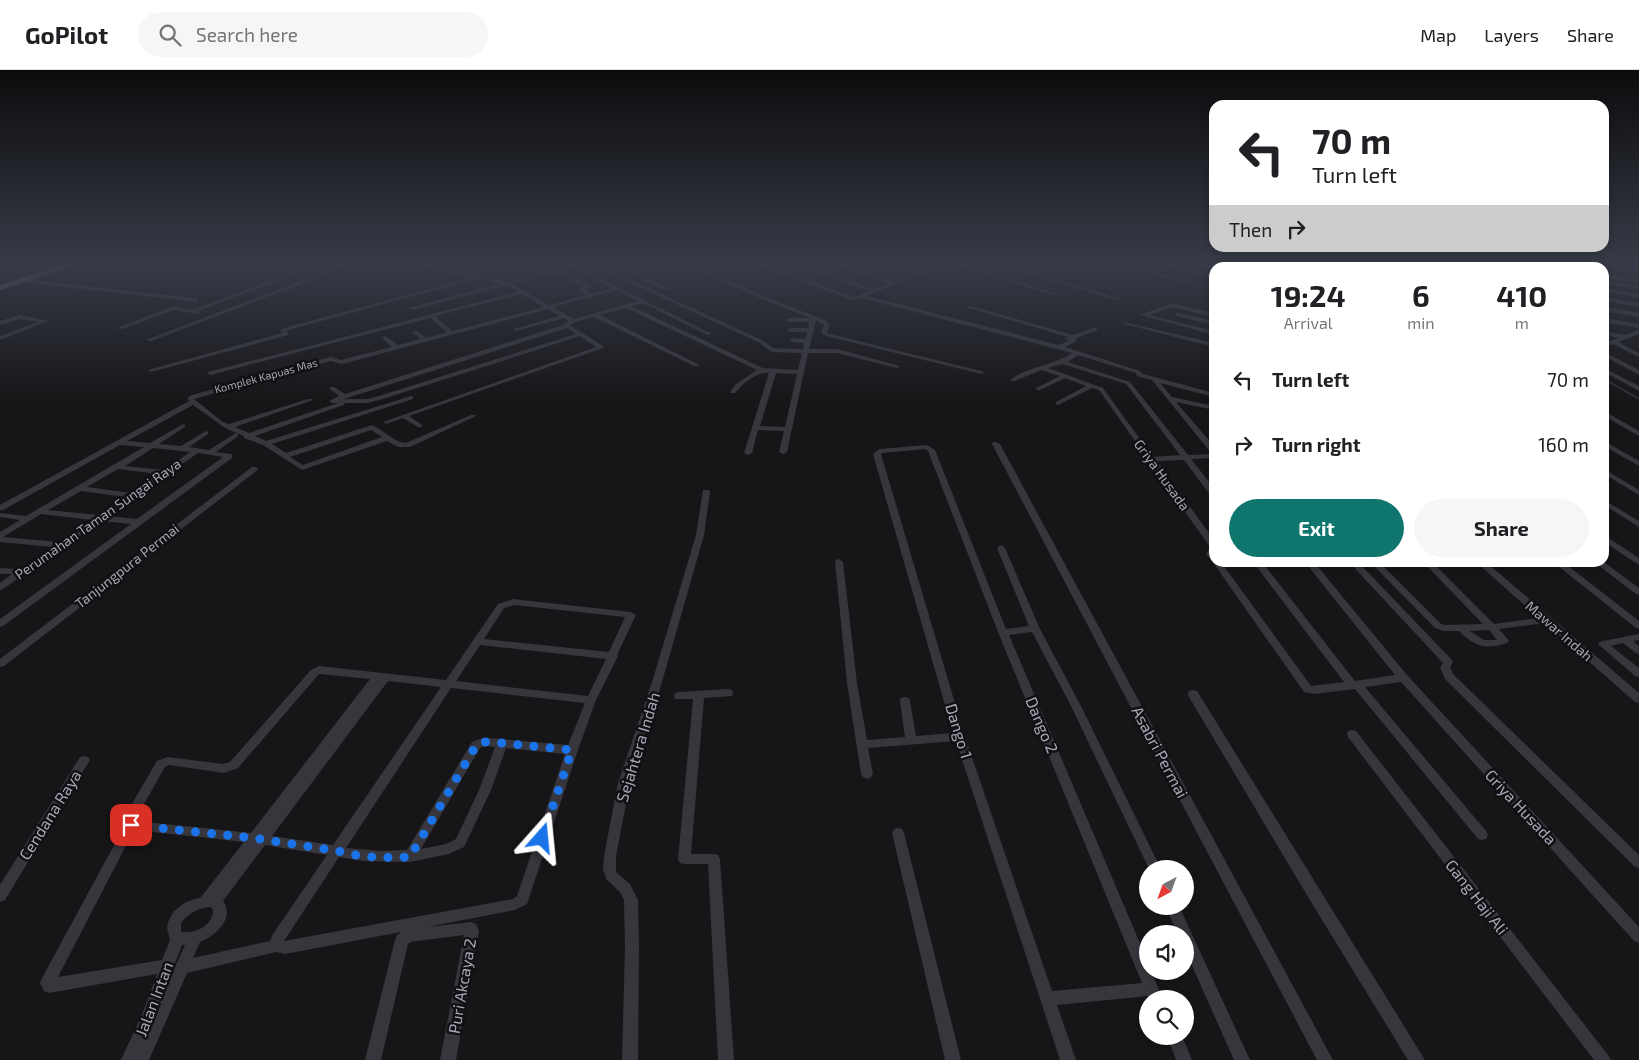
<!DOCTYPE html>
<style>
body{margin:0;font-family:"Exo 2",sans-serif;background:#f6f6f6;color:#202124;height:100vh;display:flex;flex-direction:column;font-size:19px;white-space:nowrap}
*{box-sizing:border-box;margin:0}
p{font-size:16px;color:#757577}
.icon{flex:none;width:28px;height:28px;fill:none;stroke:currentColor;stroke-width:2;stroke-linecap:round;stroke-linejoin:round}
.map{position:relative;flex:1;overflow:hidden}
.side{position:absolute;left:1209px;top:192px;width:400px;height:305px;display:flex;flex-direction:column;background:#fff;border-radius:15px;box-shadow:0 2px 8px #0003}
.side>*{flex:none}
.banner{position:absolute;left:1209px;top:30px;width:400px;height:152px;border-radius:15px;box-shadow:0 2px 8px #0003;background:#fff;color:#202124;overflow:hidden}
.needle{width:32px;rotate:221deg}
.fabs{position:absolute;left:1139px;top:790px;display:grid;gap:10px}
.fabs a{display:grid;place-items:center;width:55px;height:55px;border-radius:50%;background:#fff;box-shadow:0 2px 8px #0003;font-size:25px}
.pin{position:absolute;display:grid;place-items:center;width:42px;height:42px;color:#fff;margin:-21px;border-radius:10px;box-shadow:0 2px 8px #0006}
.me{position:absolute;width:55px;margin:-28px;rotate:18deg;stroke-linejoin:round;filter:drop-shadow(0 0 4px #0008)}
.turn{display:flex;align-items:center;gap:18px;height:105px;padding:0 20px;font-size:22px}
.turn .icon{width:65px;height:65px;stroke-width:2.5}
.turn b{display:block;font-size:35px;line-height:42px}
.then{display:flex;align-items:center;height:48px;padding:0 20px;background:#0003;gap:10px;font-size:19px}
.eta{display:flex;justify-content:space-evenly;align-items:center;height:85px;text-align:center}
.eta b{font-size:30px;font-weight:700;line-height:35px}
.action{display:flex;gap:10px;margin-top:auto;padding:10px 20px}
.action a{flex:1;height:58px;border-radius:30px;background:#0f766e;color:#fff;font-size:20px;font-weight:700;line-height:58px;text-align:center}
.action a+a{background:#f6f6f6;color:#202124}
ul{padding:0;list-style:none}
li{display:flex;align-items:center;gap:15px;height:65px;padding:0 20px}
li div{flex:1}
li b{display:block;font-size:19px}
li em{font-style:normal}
header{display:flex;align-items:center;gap:30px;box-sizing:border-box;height:70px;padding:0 25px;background:#fff;border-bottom:1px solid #e0e0e0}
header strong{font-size:24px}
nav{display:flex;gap:28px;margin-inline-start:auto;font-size:18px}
.search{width:350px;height:45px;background:#f6f6f6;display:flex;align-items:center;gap:12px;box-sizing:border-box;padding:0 18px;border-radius:28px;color:#757577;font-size:19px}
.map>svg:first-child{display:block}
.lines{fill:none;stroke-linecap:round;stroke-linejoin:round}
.stream-far1{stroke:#2b303b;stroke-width:1}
.stream{stroke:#2b303b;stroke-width:2}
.minor{fill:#37363c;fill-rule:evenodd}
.highway{fill:#62626d;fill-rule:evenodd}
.route{stroke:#1a73e8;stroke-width:9;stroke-dasharray:0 16.2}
.labels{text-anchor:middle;stroke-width:5;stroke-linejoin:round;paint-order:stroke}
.far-street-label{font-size:11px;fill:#a7a8b7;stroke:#111012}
.street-label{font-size:14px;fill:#a7a8b7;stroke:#111012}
.near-street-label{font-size:16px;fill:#a7a8b7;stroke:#111012}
</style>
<header>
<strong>GoPilot</strong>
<div class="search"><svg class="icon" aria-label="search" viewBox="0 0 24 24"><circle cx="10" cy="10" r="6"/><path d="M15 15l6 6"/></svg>Search here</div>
<nav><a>Map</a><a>Layers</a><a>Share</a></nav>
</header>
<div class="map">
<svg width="1639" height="990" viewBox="0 0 1639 990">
<rect width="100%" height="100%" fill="#161517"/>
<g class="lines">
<!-- stream-far1 -->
<path class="stream-far1" d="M412,193L501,214
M557,202L593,193"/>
<!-- stream -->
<path class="stream" d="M1604,309L1639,329"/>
<!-- minor -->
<path class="minor" d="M9,193H16L0,199V196Z
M342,193H348L325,205L151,271L146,270L321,203Z
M418,193H427L508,212L568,196V194C574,194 581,193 587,193L577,197L712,264L707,265L643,233L631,236L763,298L798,300L802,283L771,282L760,273L588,193H594L764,271L773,278L803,279L804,273L792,272L789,270L792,268L805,269L807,262H790L787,260L790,258H808L809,252H788L785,250L788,248H810L764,230L682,193H688L768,228L825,250L830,255L827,262L830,264L985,302L982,304L826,266L821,263L824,255L816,250L809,279H837L900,296L897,298L837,283H808L787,382L783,384L779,382L784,361L758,360L752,383L748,385L744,383L769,303C757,301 742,314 735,323H731L730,322L736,314L757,300L626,238L600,245L698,294V296H694L594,247L575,252L570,255L603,276V278L409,346L422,355V357H418L403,348L386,354L383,352L596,277L580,266L383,329L368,333H345L344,335L255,366L266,371L411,326L413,327V329L272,374L286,383L372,355C384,360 393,372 406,373L471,345H475L476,346L410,377H398L387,371L302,400L263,375L244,368V366L225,358L193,335L127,371L150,373L183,354L185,355V357L159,374L181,376L206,361L208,362V364L189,377L209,380L236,363L238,364V366L216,382L232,384V388L3,556L0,557V549L131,454L101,451L3,519L0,520V513L12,504H0V498L20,499L52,477L0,472V462L20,450L0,447V443L26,446L144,377L120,375L3,440H0V435L189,331L187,328L192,325L318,290L331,287L341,290L392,277L382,268L385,266L398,275L421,269L413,263V261H417L426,268L447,262L430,248L210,305L207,303L208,302L518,222L507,215L412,240L409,238L501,213L480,208L288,260L286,261L289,264L288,265L151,302L148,300L282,263L280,261L284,258L474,207ZM572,198L613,218L591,224L585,220L590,217V215L559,201ZM554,203L584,216L578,220L586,225L549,235L512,214ZM617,220L638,231L574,249L553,237ZM522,224L544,237L452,261L435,246ZM548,239L560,246L513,259L516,261L564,248L569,251L563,255L345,324L334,317H330V319L339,326L329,331L332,333H338L249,363L235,357L313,330L312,329H308L229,354L223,352L194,329L319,294L331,291L341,294L346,293ZM567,258L576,264L379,326L368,329H344ZM776,303L797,304L785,357L760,356ZM371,360L382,367L303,395L290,387ZM153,378L190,382L164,400L125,396ZM198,383L223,387L137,449L107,446ZM118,399L158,404L131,423L87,417ZM81,421L125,427L98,445L48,440ZM41,444L92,450L59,472L3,467Z
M609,193H615L670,219L665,220Z
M643,193H649L659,198L655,199Z
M752,193H759L854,227L870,221L791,193H798L874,219L889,214L833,193H840L894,212L929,198L916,193C922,193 927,196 933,196C938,197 944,193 949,193L867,226L1059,275L1070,270L1065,269L1068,267L966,237L971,236L1073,265L1093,258H1097V260L1077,268L1075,272L1065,277L1140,301L1143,304L1214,323V327L1160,313L1172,327L1214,336V340L1176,332L1214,376V383H1211L1152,310L1137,306L1136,303L1078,285L1068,292L1130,312L1188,385L1214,384V388L1191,389L1214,418V426H1211L1184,390L1157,391L1214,470V492H1221L1311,616L1344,612L1253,492H1262L1355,611L1395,605L1305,492H1314L1407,605L1639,857V873L1634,871L1401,612L1365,617L1486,761L1488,765L1486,769L1482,770L1478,769L1355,619L1314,624L1304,622L1212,491L1206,484L1210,477L1149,391H1147V388L1099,320L1092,318L1058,335L1056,334V332L1086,316L1065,308L1040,320H1036V318L1060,306L1041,300L1015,311L1010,310C1028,296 1053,296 1072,283L862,228L852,230ZM1063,294L1126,314L1180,385L1153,387L1103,318L1048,298Z
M952,193H959L1057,224L1052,225Z
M995,193H1002L1121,229L1116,230Z
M1115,193H1123L1198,214L1193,215Z
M1156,193H1164L1214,205V208Z
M1196,193H1204L1218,198H1214V199Z
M1240,193H1247L1253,196L1252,198H1246L1247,196Z
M1390,193H1400L1420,198H1408Z
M1441,193H1451L1472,198H1459Z
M1486,193H1496L1518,198H1505Z
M1526,193H1536L1556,198H1544L1530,195V198H1525Z
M1560,193H1570L1592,198H1579Z
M1604,193H1616L1639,197V199Z
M1349,194L1363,197V198L1347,196V194Z
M292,203L296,204L198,241L201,243L200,244L174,240L122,259L117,258L174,236L192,240Z
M1604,204L1639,210V214L1604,207Z
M23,209L196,228L199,230L196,232L21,212V210Z
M1604,210L1639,216V220L1604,213Z
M1604,218L1639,224V228L1604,221Z
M1604,227L1639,233V237L1604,231Z
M1172,233L1214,243V247L1172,237L1149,245L1214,261V265L1140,245Z
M1604,237L1639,243V247L1604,241Z
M1178,243L1214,251V255L1176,246V244Z
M20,245L48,251L0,270V266L38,252L20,249L0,255V251Z
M1604,248L1639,254V258L1604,252Z
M1124,252L1214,273V277L1124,254Z
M1639,260V264L1618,272L1639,283V287L1613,274L1604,277V273L1619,268L1604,265V261L1625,265Z
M1604,282L1639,300V305L1604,286Z
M1604,298L1639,316V321L1604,302Z
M1604,341L1639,361V366L1604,346Z
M1604,371L1639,391V396L1604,376Z
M993,372H996L1000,374L1333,990H1317L992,374Z
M927,375L935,380L1006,559L1029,556L997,478L1001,475L1005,478L1040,559L1081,636L1161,799H1149L1071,636L1032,562L1009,565L1148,892V901H1151L1163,929H1149L1148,926L1057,935L1076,990H1060L956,671L868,678L873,704L871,707L867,709L863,707L861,704L847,613L835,492L836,490L839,489L843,492L857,613L867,670L905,667L900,631L901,628L905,627L909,628L910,631L916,666L953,663L873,384L880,379ZM925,379L928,381L998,562L1142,913L1052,921L965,667L881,384L882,383Z
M252,397H255L259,399L4,596L0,597V589Z
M1604,399L1639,420V425L1604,404Z
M703,420H709L710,422L704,465L662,612L630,713L616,786V802L630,814L638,830L639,877L638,990H622L625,877L624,830L620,822L606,809L605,805L603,799L604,786L618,713L652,612L696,465Z
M1604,430L1639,451V457L1604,435Z
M1604,465L1639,488V495L1604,472Z
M1349,492H1358L1452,590L1453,592L1450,597L1453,604L1639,785V798L1635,797L1445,609L1440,597L1443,593Z
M1370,492H1379L1441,554L1445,555L1483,554L1423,492H1432L1494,554L1539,548L1476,492H1486L1639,623V633L1635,632L1545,553L1499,559L1509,571L1507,573C1486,580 1475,577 1459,561H1444L1435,558ZM1489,560L1497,570H1484L1470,561Z
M1553,492H1563L1639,551V559L1636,558Z
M1594,492H1604L1639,518V525L1636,524Z
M513,529L631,542L636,545L617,585L618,586L596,630L578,680L527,834L515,840L427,857L471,852L476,854L479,861L456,990H440L464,865L410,872L408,874L381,990H365L395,870L397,865L401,862L285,884L276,882L187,903L149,990H121L143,942L157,904L49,923L44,921L40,913L42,908L125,755L124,748L126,744L157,691L168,687L223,694L230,692L311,600L319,596L446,610L498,534ZM514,535L625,547L609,582L484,569L504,538ZM480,575L606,589L588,626L456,611ZM319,604L370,609L251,763L136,751V748L165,697L169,695L224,703L238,698ZM388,611L441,617L333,775L272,766ZM451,618L585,633L568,675L489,668H482L472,672L407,780L382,781L346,778ZM486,676L495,677L479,720L456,769L446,774L421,779L480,678ZM506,678L565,684L517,826L513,829L284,871L339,787L364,791L410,792L449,784L464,777L491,720ZM134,760L244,772L201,827L186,832L174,841L168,852L167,858L170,870L162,890L58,907ZM265,775L327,785L273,864L270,871L193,888L200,872C214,867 236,848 223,831ZM211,837L213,840C213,856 195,864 181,862V853C188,843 199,838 211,837ZM182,875H185L168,912Z
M1639,564V570L1633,571L1639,576V584L1636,583L1623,573L1611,576L1639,598V607L1635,606L1598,574L1600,572L1603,571Z
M728,619L732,620L733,623L732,626L704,628L691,784H714L718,785L720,789L734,990H718L708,794H684L680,793L678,789L693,629H675L674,626L675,623L679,622Z
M1193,620L1197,621L1425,990H1408L1308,827L1189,627L1188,624L1189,621Z
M1352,660L1356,661L1608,985L1611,990H1594L1348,667L1347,664L1348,661Z
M84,686L88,687L90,690L88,693L5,830L0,832V815L80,687Z
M898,758L902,759L904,763L961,990H945L892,763L894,759Z
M1166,836H1179L1250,990H1234L1185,880V864H1177Z
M1167,966H1182L1192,990H1176Z"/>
<!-- highway -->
<path class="highway" d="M70,193H82L0,220V215Z"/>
</g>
<!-- sky -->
<linearGradient id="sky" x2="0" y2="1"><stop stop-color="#0c0c0d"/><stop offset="0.58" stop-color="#363b47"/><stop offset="1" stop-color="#363b47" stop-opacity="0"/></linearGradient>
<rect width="1639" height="332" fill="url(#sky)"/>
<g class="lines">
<!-- route -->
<path class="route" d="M131,755L253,768L338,781C360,788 386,788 410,787L474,679L481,672H491L572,680L542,768"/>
</g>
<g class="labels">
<!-- far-street labels -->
<g class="far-street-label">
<text transform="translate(266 306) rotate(-15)" y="4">Komplek Kapuas Mas</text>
</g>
<!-- street labels -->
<g class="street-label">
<text transform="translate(1162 405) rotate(54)" y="5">Griya Husada</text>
<text transform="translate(98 449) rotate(-35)" y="5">Perumahan Taman Sungai Raya</text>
<text transform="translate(127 496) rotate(-38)" y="5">Tanjungpura Permai</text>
<text transform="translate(1559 561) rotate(41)" y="5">Mawar Indah</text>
</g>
<!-- near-street labels -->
<g class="near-street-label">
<text transform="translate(1042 655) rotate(67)" y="6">Dango 2</text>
<text transform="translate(959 661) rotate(73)" y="6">Dango 1</text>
<text transform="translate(638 677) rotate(-73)" y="6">Sejahtera Indah</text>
<text transform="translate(1160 682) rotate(62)" y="6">Asabri Permai</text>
<text transform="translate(1521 737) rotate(47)" y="6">Griya Husada</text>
<text transform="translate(50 745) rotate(-58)" y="6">Cendana Raya</text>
<text transform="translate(1477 827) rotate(52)" y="6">Gang Haji Ali</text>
<text transform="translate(462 916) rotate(-80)" y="6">Puri Akcaya 2</text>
<text transform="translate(154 929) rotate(-69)" y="6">Jalan Intan</text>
</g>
</g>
</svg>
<div class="fabs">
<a><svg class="needle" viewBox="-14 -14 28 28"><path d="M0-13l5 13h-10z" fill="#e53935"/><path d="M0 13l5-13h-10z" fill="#757577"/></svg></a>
<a><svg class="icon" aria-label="sound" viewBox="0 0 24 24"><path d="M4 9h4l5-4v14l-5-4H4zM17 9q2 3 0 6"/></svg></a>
<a><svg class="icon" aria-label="search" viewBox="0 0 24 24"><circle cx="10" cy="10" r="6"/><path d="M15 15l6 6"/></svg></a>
</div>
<div class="pin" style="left:131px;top:755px;background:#d93025"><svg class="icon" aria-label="arrive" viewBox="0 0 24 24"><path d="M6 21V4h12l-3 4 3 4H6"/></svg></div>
<svg class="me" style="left:542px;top:768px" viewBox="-20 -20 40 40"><path d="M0-17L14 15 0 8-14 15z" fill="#1a73e8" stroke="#fff" stroke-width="4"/></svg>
<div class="banner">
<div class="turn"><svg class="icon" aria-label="left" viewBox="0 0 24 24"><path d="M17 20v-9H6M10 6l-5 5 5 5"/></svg><div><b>70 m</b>Turn left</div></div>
<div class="then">Then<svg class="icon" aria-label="right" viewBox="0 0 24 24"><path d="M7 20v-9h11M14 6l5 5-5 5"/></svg></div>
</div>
<section class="side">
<div class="eta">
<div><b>19:24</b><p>Arrival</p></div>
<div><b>6</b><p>min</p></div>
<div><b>410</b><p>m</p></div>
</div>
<ul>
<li><svg class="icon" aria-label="left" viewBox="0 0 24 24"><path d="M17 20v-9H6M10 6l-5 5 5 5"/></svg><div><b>Turn left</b></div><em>70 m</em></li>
<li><svg class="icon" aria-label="right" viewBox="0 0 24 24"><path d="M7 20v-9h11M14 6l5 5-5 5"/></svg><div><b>Turn right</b></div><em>160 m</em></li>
</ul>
<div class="action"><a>Exit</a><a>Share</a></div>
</section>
</div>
